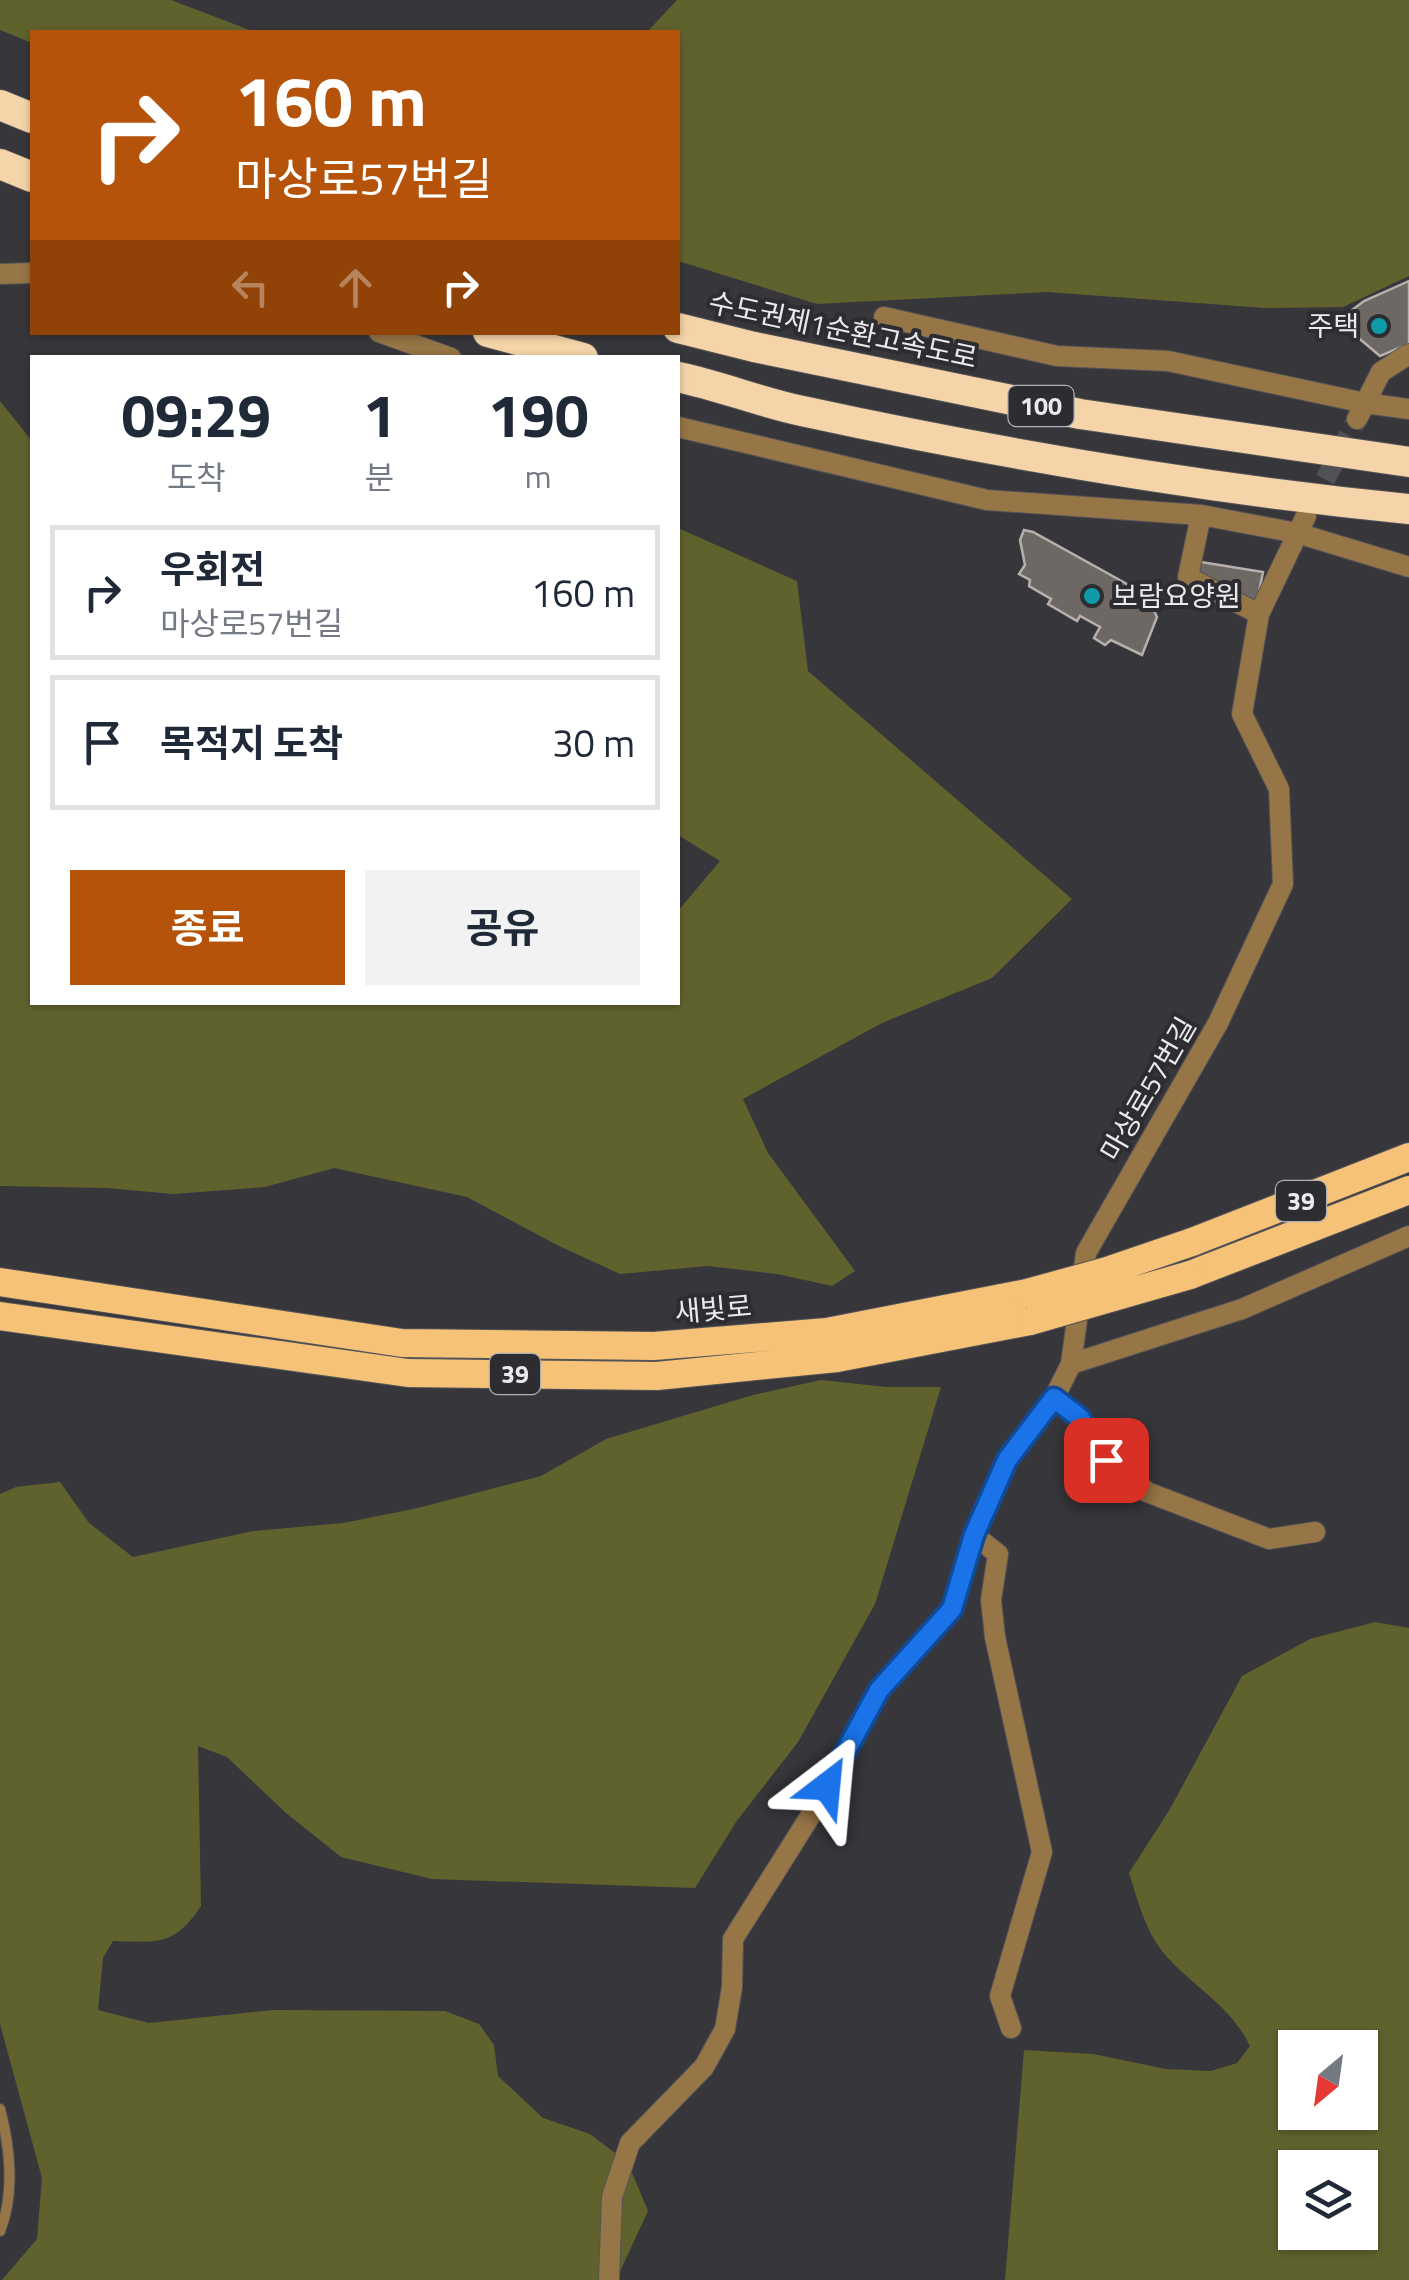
<!DOCTYPE html>
<html lang="ko">
<meta charset="utf-8">
<style>
body{margin:0;font-family:"Titillium Web","Noto Sans KR",sans-serif;background:#f2f2f3;color:#1f2937;height:100vh;display:flex;flex-direction:column;font-size:38px;white-space:nowrap}
*{box-sizing:border-box;margin:0}
p{font-size:32px;color:#747a83}
.icon{flex:none;width:55px;height:55px;fill:none;stroke:currentColor;stroke-width:2;stroke-linecap:round;stroke-linejoin:round}
.map{position:relative;flex:1;overflow:hidden}
.panel{position:absolute;left:30px;top:355px;width:650px;height:650px;display:flex;flex-direction:column;background:#fff;border-radius:0px;box-shadow:0 2px 8px #0004}
.panel>*{flex:none}
.top-card{position:absolute;left:30px;top:30px;width:650px;height:305px;border-radius:0px;box-shadow:0 2px 8px #0004;background:#b45309;color:#fff;overflow:hidden}
.needle{width:65px;rotate:209deg}
.controls{position:absolute;left:1278px;top:2030px;display:grid;gap:20px}
.controls a{display:grid;place-items:center;width:100px;height:100px;border-radius:0px;background:#fff;box-shadow:0 2px 8px #0004;font-size:50px}
.pin{position:absolute;display:grid;place-items:center;width:85px;height:85px;color:#fff;margin:-42px;border-radius:20px;box-shadow:0 5px 15px #0006}
.me{position:absolute;width:110px;margin:-55px;rotate:29deg;stroke-linejoin:round;filter:drop-shadow(0 0 8px #0008)}
.turn{display:flex;align-items:center;gap:35px;height:210px;padding:0 40px;font-size:45px}
.turn .icon{width:130px;height:130px;stroke-width:2.5}
.turn b{display:block;font-size:70px;line-height:85px}
.lanes{display:flex;align-items:center;height:95px;padding:0 40px;background:#0003;justify-content:center;gap:50px;direction:ltr}
.lanes .off{opacity:.35}
.eta{display:flex;justify-content:space-evenly;align-items:center;height:170px;text-align:center}
.eta b{font-size:60px;font-weight:700;line-height:70px}
.cta{display:flex;gap:20px;margin-top:auto;padding:20px 40px}
.cta a{flex:1;height:115px;border-radius:0px;background:#b45309;color:#fff;font-size:40px;font-weight:700;line-height:115px;text-align:center}
.cta a+a{background:#f2f2f3;color:#1f2937}
ul{padding:0;list-style:none}
li{display:flex;align-items:center;gap:30px;height:135px;margin:0 20px 15px;padding:0 20px;border:5px solid #e0e1e3;border-radius:0px}
li div{flex:1}
li b{display:block;font-size:38px}
li em{font-style:normal}
.map>svg:first-child{display:block}
.green{fill:#60622e;fill-rule:evenodd}
.building{fill:#6d6864;stroke:#b6b1ac;stroke-width:2.5}
.lines{fill:none;stroke-linecap:round;stroke-linejoin:round}
.minor-tunnel{stroke:#525156;stroke-width:20;stroke-dasharray:20 10;stroke-linecap:butt}
.service-casing{stroke:#545357;stroke-width:12}
.minor-casing{stroke:#545357;stroke-width:22}
.trunk-casing{stroke:#545357;stroke-width:30}
.motorway-casing{stroke:#545357;stroke-width:32}
.service{stroke:#967546;stroke-width:10}
.minor{stroke:#967546;stroke-width:20}
.trunk{stroke:#f5c278;stroke-width:28}
.motorway{stroke:#f5d4a9;stroke-width:30}
.trunk-bridge-casing{stroke:#545357;stroke-width:30;stroke-linecap:butt}
.trunk-bridge{stroke:#f5c278;stroke-width:28}
.route-casing{stroke:#114b97;stroke-width:25}
.route{stroke:#1a73e8;stroke-width:18}
.culture-dot{fill:#0f9aa8;stroke:#2d2c31;stroke-width:4}
.labels{text-anchor:middle;stroke-width:8;stroke-linejoin:round;paint-order:stroke}
.shield{fill:#2d2c31;stroke:#b1b0b4;stroke-width:2.5}
.shield-label{font-size:25px;font-weight:bold;fill:#eae9ec}
.poi-label{font-size:28px;fill:#eae9ec;stroke:#2d2c31;text-anchor:end}
.street-label{font-size:28px;fill:#eae9ec;stroke:#2d2c31}
</style>
<div class="map">
<svg width="1409" height="2280" viewBox="0 0 1409 2280">
<rect width="100%" height="100%" fill="#37363b"/>
<!-- green -->
<path class="green" d="M0,0H171L255,32H32V43L0,30Z
M677,0H1409V276L1343,307L1265,308L1047,292L817,304L678,261V32H647Z
M0,401L32,441V1002H678V911L720,861L678,835V528L797,581L808,671L1072,899L992,978L882,1023L743,1099L768,1153L855,1271L832,1286L777,1274L708,1266L620,1274L557,1245L467,1197L334,1168L265,1187L173,1194L107,1188L0,1186Z
M821,1380L886,1387H941L875,1604L798,1742L736,1822L695,1888L432,1879L341,1857L286,1813L227,1757L198,1746L201,1906C174,1947 157,1942 113,1941L103,1958L98,2010L149,2023L274,2010L445,2011L479,2024L494,2045L498,2076L543,2118L590,2134L628,2163L648,2211L616,2280H2L37,2239L42,2178L0,2024V1494L16,1487L60,1482L89,1523L133,1557L253,1531L343,1523L418,1508L541,1476L606,1439L753,1395Z
M1375,1622L1409,1628V2280H1005L1024,2050L1093,2054L1166,2069L1211,2071L1237,2063L1250,2046C1232,2008 1197,1989 1169,1959C1146,1935 1139,1904 1129,1873L1170,1809L1242,1676L1310,1639ZM1295,2048H1360V2112H1295ZM1295,2168H1360V2232H1295Z"/>
<!-- building -->
<path class="building" d="M1409,281V344L1380,356L1355,335L1344,316L1364,301Z
M1024,530L1033,532L1136,589L1135,592L1151,604L1157,617L1142,655L1111,640L1105,645L1094,638L1100,627L1080,616L1077,621L1048,604L1051,599L1029,586L1030,580L1019,574L1025,565L1020,540Z
M1201,562L1263,572L1256,607L1197,575Z"/>
<g class="lines">
<!-- minor-tunnel -->
<path class="minor-tunnel" d="M1311,506L1357,419"/>
<!-- service casing -->
<g class="service-casing">
<path id="service" d="M0,2109C10,2147 15,2194 0,2231"/>
</g>
<!-- minor casing -->
<g class="minor-casing">
<path id="minor" d="M0,274L32,273
M884,317L1057,356L1168,361L1365,403L1409,409
M379,332L451,358
M1357,419L1381,372L1409,354
M678,427L987,500L1201,515L1297,533L1409,567
M1201,515L1188,577L1259,614
M1071,1364L1242,1309L1409,1236
M1054,1398L1081,1418L1106,1460L1147,1492L1269,1539L1315,1532
M974,1535L998,1554L991,1600L995,1637L1042,1852L1000,1996L1011,2028
M609,2280L612,2197L630,2143L704,2067L725,2029L732,1987L733,1939L809,1818L879,1690L951,1609L974,1535L1007,1460L1054,1398L1071,1364L1086,1253L1218,1023L1283,884L1279,789L1242,714L1259,614L1306,516"/>
</g>
<!-- trunk casing -->
<g class="trunk-casing">
<path id="trunk" d="M1192,1242L1409,1157
M1190,1275L1409,1190
M0,1282L402,1343L654,1346L827,1332L1027,1293
M0,1316L408,1373L657,1376L837,1358L1030,1321"/>
</g>
<!-- motorway casing -->
<g class="motorway-casing">
<path id="motorway" d="M0,105L32,118
M0,164L32,177
M678,328L754,347L1080,414L1409,462
M488,332L583,358
M678,377C720,386 760,402 802,411C1001,454 1207,489 1409,509"/>
</g>
<!-- service -->
<use href="#service" class="service"/>
<!-- minor -->
<use href="#minor" class="minor"/>
<!-- trunk -->
<use href="#trunk" class="trunk"/>
<!-- motorway -->
<use href="#motorway" class="motorway"/>
<!-- trunk-bridge casing -->
<g class="trunk-bridge-casing">
<path id="trunk-bridge" d="M1027,1293L1107,1271L1192,1242
M1030,1321L1190,1275"/>
</g>
<!-- trunk-bridge -->
<use href="#trunk-bridge" class="trunk-bridge"/>
</g>
<g class="lines">
<!-- route casing -->
<g class="route-casing">
<path id="route" d="M827,1786L879,1690L952,1609L974,1535L1007,1460L1054,1398L1080,1418L1106,1460"/>
</g>
<!-- route -->
<use href="#route" class="route"/>
</g>
<!-- markers -->
<g class="culture-dot">
<circle cx="1379" cy="326" r="10"/>
<circle cx="1092" cy="596" r="10"/>
</g>
<g class="labels">
<!-- shield labels -->
<g class="shield">
<rect x="1008.5" y="386" width="65" height="40" rx="8"/>
<rect x="1276" y="1181" width="50" height="40" rx="8"/>
<rect x="490" y="1354" width="50" height="40" rx="8"/>
</g>
<g class="shield-label">
<text x="1041" y="415">100</text>
<text x="1301" y="1210">39</text>
<text x="515" y="1383">39</text>
</g>
<!-- poi labels -->
<g class="poi-label">
<text x="1359" y="336">주택</text>
<text x="1112" y="606" text-anchor="start">보람요양원</text>
</g>
<!-- street labels -->
<g class="street-label">
<text transform="translate(843 330) rotate(12)" y="10">수도권제1순환고속도로</text>
<text transform="translate(1148 1089) rotate(-60)" y="10">마상로57번길</text>
<text transform="translate(713 1309) rotate(-5)" y="10">새빛로</text>
</g>
</g>
</svg>
<div class="controls">
<a><svg class="needle" viewBox="-14 -14 28 28"><path d="M0-13l5 13h-10z" fill="#e53935"/><path d="M0 13l5-13h-10z" fill="#747a83"/></svg></a>
<a><svg class="icon" aria-label="layers" viewBox="0 0 24 24"><path d="M12 4l9 5-9 5-9-5zM3 14l9 5 9-5"/></svg></a>
</div>
<div class="pin" style="left:1106px;top:1460px;background:#d93025"><svg class="icon" aria-label="arrive" viewBox="0 0 24 24"><path d="M6 21V4h12l-3 4 3 4H6"/></svg></div>
<svg class="me" style="left:827px;top:1786px" viewBox="-20 -20 40 40"><path d="M0-17L14 15 0 8-14 15z" fill="#1a73e8" stroke="#fff" stroke-width="4"/></svg>
<div class="top-card">
<div class="turn"><svg class="icon" aria-label="right" viewBox="0 0 24 24"><path d="M7 20v-9h11M14 6l5 5-5 5"/></svg><div><b>160 m</b>마상로57번길</div></div>
<div class="lanes"><svg class="icon off" aria-label="left" viewBox="0 0 24 24"><path d="M17 20v-9H6M10 6l-5 5 5 5"/></svg><svg class="icon off" aria-label="ahead" viewBox="0 0 24 24"><path d="M12 20V5M6 11l6-6 6 6"/></svg><svg class="icon" aria-label="right" viewBox="0 0 24 24"><path d="M7 20v-9h11M14 6l5 5-5 5"/></svg></div>
</div>
<section class="panel">
<div class="eta">
<div><b>09:29</b><p>도착</p></div>
<div><b>1</b><p>분</p></div>
<div><b>190</b><p>m</p></div>
</div>
<ul>
<li><svg class="icon" aria-label="right" viewBox="0 0 24 24"><path d="M7 20v-9h11M14 6l5 5-5 5"/></svg><div><b>우회전</b><p>마상로57번길</p></div><em>160 m</em></li>
<li><svg class="icon" aria-label="arrive" viewBox="0 0 24 24"><path d="M6 21V4h12l-3 4 3 4H6"/></svg><div><b>목적지 도착</b></div><em>30 m</em></li>
</ul>
<div class="cta"><a>종료</a><a>공유</a></div>
</section>
</div>
